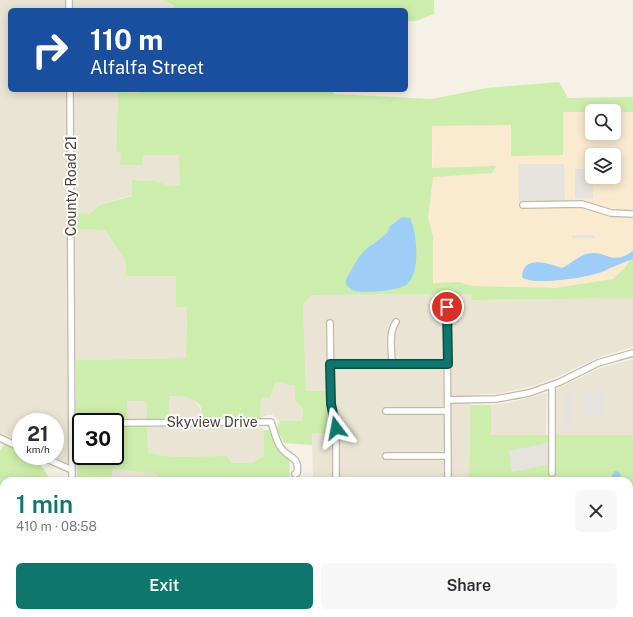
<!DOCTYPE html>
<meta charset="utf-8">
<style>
body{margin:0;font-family:"Public Sans",sans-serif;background:#f7f7f7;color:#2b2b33;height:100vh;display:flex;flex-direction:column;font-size:15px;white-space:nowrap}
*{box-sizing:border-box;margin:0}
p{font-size:13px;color:#7c7c81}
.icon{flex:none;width:22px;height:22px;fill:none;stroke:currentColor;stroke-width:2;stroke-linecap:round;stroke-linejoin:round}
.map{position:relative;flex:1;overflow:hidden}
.side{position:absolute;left:0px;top:477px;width:633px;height:140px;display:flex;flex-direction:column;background:#fff;border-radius:12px 12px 0 0;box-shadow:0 2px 10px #0003}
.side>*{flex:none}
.guide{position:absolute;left:8px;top:8px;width:400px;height:84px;border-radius:6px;box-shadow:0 2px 10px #0003;background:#1a4fa0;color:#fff;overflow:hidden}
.fabs{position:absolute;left:585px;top:104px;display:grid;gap:8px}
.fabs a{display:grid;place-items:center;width:36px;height:36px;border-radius:6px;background:#fff;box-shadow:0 2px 10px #0003;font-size:20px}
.speed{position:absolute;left:12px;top:413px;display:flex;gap:8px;font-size:20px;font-weight:700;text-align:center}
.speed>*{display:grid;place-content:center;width:52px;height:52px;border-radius:50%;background:#fff;box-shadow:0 2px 10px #0003;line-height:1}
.speed small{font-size:10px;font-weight:400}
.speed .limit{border:2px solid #111;border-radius:6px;background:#fff;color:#111}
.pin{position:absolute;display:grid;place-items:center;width:34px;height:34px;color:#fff;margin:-17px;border:2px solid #fff;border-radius:50%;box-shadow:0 1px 4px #0007}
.me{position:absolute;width:44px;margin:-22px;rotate:347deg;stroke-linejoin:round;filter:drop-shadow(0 0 3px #0008)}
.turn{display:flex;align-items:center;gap:14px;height:84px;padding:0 16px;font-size:18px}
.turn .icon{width:52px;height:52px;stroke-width:2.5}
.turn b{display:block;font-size:28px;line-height:34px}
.round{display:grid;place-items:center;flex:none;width:42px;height:42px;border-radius:6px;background:#f7f7f7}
.summary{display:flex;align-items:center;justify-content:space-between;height:68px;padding:0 16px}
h1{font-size:24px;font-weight:600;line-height:30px;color:#0f766e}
.cta{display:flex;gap:8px;margin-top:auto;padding:8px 16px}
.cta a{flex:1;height:46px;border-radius:6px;background:#0f766e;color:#fff;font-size:16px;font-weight:600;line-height:46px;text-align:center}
.cta a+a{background:#f7f7f7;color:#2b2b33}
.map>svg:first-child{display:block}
.residential{fill:#e9e4d4}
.commercial{fill:#f9ead0;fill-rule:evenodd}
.green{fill:#ccedac;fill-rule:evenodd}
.parking{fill:#e6e3df}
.water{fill:#9ecef7}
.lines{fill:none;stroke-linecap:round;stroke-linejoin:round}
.stream{stroke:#9ecef7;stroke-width:1}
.minor-casing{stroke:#c1baa8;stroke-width:8}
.minor{stroke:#fff;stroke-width:5.5}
.route-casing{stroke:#0a4d48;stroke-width:10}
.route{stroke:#0f766e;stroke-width:7}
.labels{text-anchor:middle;stroke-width:4;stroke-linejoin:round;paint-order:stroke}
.street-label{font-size:14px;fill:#494235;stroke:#fff}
</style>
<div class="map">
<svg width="633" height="617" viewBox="0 0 633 617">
<rect width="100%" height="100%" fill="#f5f1e7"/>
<!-- residential -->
<path class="residential" d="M0,0H69V10H10V90H68L70,460L66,464L43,456H55V422H21V447L0,438Z
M73,0H162L174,7L173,10H73Z
M73,90H140L139,93L118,92L116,152L143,155H180V186H170L156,181L132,180V195L100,205L90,214H74Z
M74,229L105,230L125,260L126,276H176V307H187L186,358L76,360Z
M472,294V300L633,298V347L602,356L552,379L533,386L501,393L470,395L469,481H313L312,433H331L330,421L326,411V391H306L303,305L312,295Z
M633,359V435H554V390L598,369Z
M276,382L295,386V401L303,409L302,421H279L273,415H267L260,418L261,397H270Z
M547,393L546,435H490L491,405L513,402Z
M169,396H188L195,400L202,412L203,418H169Z
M127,401H146L147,419H128Z
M259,425L264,430V456L252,463H230L227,456L172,457L148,453L147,427Z
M113,469L158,474L157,481H111Z
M0,555L4,556V613H71V617H0Z
M78,613H160L159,617H79Z
M188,613H206L213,617H185Z
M279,613H301L305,617H278Z
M372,613H466V617H372Z"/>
<!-- commercial -->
<path class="commercial" d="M563,112H592V133H614V112H633V293L433,294V236L428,218L433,177L432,126L511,125L563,155ZM592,155H614V177H592Z"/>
<!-- green -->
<path class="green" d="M162,0H434V14L416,21H406V10H173L174,6Z
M559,82L568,98L633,97V112H563V155L511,156V125L432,126V168L496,166L492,173L433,177L428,218L433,236V283L460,282L472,286L555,288L613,279L625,268L630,260L633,259V298L472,300L471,294L312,295L303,305L306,391H326V411L330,421L331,433H312V445L284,443L277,430L279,421H302L303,409L295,401V386L276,382L270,397L261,398L260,418H203C202,396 186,396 169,396V418L147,419L146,401H127L128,419L76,420V360L186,358L187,307H176V276H126L125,260L105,230L74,229V214H90L100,205L132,196V180L156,181L170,186L180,185L179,155H143L142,165H120L121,153L116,152L118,92L138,93L140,90H331L334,94L432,99L487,88ZM402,217L382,290L355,291L346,279L366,249L377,241L387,233L390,226Z
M470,405H491V435H633V617H466V613H629V481H469Z
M115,427H147L148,453L172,457L227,456L231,463H252L264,456V430H272L277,448L289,460L290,481H157V474L113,469L111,481H77V428H81V456H115Z
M4,444H6L21,451V456C38,456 43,468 51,481H4V551L0,550V451Z
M160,613H188L185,617H159Z
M206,613H279L278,617H213Z
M301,613H372V617H305Z"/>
<!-- parking -->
<path class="parking" d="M518,164H564L565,201H519Z
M575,169H592L593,198H575Z
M572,235H595V238H572Z
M571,390H574V425H572L566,429H563V395H566Z
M584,390H604V417L584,415Z
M552,442V464L512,472L509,451Z"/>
<!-- water -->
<path class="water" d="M402,217L410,218C417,233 421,272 407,284C400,291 365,293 355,291C351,290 348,287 346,284V279L359,257L366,249L377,241L387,233L390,226Z
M633,251V259C626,262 619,264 613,267C607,269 602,273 595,274C583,278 530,286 522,277C523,254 549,264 562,268C571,264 578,256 587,254C606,249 611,267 633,251Z
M615,471L619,472L621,477L619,481H611L612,475Z"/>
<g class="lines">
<!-- stream -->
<path class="stream" d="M0,553L4,554
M242,613L244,617"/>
<!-- minor casing -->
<g class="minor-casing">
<path id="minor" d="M69,0V10
M70,90L72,481
M523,205L582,204L611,213L633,214
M447,307L448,481
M330,323L331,404L336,429V481
M330,364L448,363
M392,364C392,351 388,333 396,322
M552,385V473
M448,400L496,399L529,393L560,382L598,363L633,353
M386,411H447
M115,423L271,422C274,430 276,441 281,448C289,459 300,456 297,473L295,474
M72,424H81
M0,438L21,448
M40,456L72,470
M386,456H448
M0,584L4,582
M0,612L23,616
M74,613V617
M54,617V613
M421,617L422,613"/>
</g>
<!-- minor -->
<use href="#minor" class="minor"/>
</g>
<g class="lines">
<!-- route casing -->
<g class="route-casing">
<path id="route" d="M336,428L331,404L330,364H448L447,307"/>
</g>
<!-- route -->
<use href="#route" class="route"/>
</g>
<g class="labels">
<!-- street labels -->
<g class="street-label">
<text transform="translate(71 186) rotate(-90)" y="5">County Road 21</text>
<text x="212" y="427">Skyview Drive</text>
</g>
</g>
</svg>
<div class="fabs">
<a><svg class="icon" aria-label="search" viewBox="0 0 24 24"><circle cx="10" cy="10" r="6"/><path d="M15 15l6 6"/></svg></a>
<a><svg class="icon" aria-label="layers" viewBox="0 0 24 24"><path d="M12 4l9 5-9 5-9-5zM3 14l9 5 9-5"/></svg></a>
</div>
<div class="speed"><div>21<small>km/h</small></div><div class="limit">30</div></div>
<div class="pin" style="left:447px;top:307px;background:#d93025"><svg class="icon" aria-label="arrive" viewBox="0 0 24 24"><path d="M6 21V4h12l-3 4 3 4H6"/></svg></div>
<svg class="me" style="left:336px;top:428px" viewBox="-20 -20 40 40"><path d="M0-17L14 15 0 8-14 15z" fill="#0f766e" stroke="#fff" stroke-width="4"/></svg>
<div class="guide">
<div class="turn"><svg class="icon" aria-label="right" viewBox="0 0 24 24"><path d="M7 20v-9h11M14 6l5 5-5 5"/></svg><div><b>110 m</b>Alfalfa Street</div></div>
</div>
<section class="side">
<div class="summary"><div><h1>1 min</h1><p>410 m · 08:58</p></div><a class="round"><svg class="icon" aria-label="close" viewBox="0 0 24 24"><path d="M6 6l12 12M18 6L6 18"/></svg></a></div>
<div class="cta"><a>Exit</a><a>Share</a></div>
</section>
</div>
